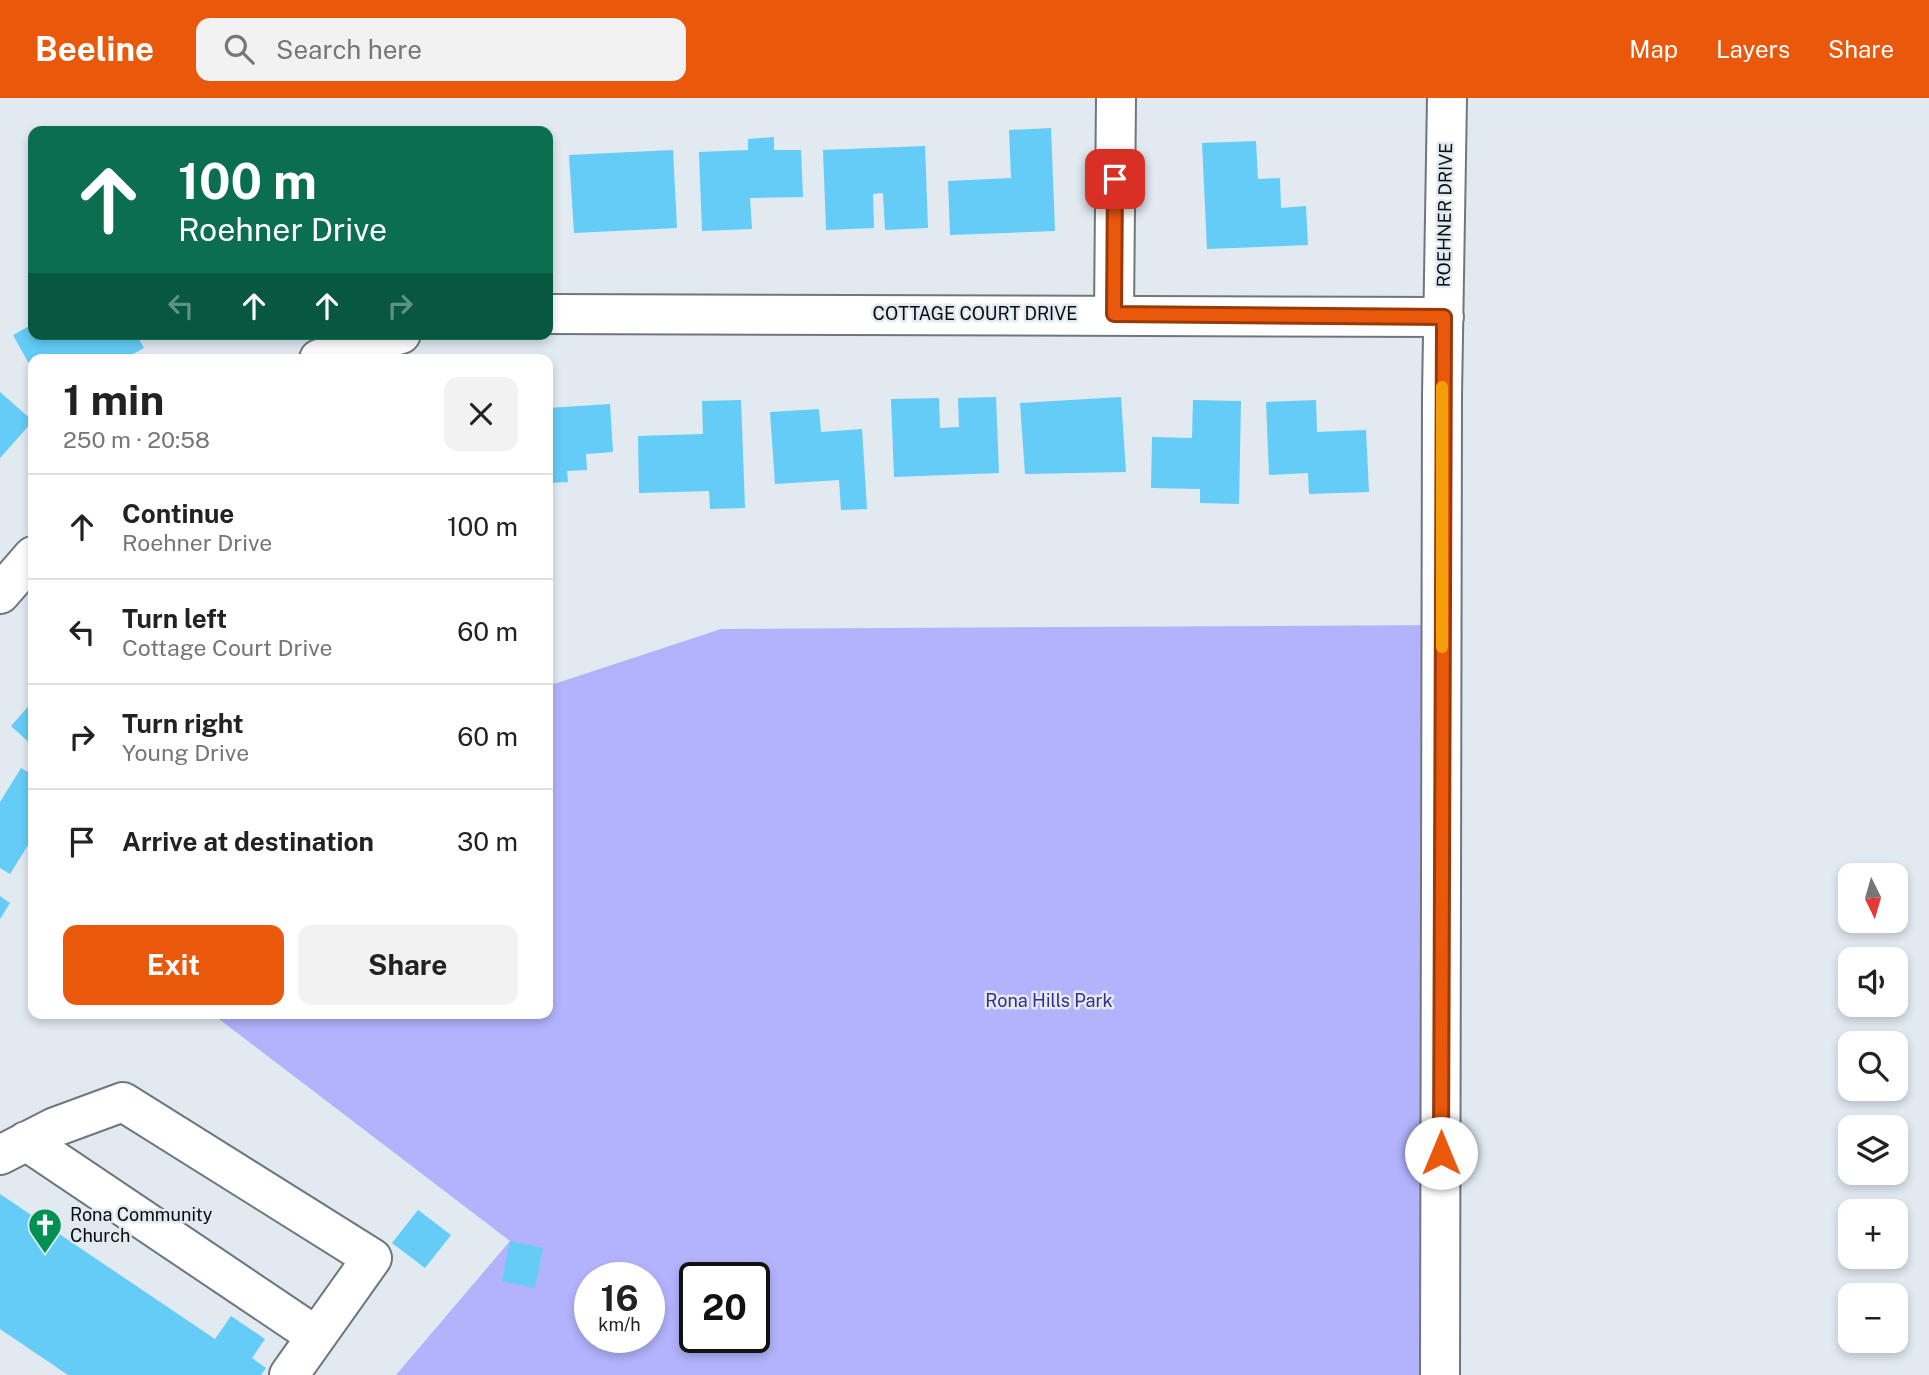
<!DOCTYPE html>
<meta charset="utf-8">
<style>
body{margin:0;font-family:"Public Sans",sans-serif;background:#f2f2f2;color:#222;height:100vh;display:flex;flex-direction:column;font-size:26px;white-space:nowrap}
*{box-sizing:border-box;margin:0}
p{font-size:23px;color:#767676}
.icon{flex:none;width:38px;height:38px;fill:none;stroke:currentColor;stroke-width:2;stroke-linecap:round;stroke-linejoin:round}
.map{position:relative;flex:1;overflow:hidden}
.side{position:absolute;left:28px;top:256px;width:525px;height:665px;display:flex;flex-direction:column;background:#fff;border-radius:14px;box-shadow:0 4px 10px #0003}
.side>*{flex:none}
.hud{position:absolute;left:28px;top:28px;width:525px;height:214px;border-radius:14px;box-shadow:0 4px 10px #0003;background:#0b6e4f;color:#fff;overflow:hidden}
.needle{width:46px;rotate:175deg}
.buttons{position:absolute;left:1838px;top:765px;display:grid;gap:14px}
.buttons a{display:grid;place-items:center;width:70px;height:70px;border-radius:14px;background:#fff;box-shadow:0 4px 10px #0003;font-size:35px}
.speed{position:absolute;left:574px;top:1164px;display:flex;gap:14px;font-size:35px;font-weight:700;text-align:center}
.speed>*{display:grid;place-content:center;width:91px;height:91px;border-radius:50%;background:#fff;box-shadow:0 4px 10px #0003;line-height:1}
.speed small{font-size:18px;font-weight:400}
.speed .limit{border:4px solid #111;border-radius:10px;background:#fff;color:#111}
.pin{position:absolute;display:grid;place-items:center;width:60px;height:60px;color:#fff;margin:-30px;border-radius:14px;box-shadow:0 4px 10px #0006}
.me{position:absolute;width:77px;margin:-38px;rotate:0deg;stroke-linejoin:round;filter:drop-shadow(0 0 5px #0008)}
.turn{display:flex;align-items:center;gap:24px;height:147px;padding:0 35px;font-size:32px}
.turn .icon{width:91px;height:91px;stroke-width:2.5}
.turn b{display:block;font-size:49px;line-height:60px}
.lanes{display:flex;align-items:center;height:66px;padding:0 35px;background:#0003;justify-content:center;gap:35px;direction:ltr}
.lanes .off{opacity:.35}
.round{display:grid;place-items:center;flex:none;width:74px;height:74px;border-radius:14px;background:#f2f2f2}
.headline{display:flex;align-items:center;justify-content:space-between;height:119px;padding:0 35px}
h1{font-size:42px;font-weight:700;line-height:52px}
.cta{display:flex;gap:14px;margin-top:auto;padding:14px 35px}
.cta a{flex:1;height:80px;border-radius:14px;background:#ea580c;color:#fff;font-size:28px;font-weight:700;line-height:80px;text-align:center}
.cta a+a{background:#f2f2f2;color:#222}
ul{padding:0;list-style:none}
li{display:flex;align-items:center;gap:21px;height:105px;padding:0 35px;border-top:2px solid #e0e0e0}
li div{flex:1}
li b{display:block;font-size:26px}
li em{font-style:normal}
header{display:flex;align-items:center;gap:42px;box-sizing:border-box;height:98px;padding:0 35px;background:#ea580c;color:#fff}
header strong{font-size:33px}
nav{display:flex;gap:38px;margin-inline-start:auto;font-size:24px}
.search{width:490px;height:63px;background:#f2f2f2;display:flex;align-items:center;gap:18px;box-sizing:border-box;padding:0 24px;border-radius:14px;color:#767676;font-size:26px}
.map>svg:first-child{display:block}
.green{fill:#b2b3fc;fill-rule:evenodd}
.building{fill:#64ccf7}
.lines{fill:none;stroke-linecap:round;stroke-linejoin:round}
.minor-casing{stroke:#6f777d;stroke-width:42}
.minor{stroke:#fff;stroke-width:38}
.route-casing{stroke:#983908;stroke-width:18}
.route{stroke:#ea580c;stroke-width:12}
.slow{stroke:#f59e0b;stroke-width:12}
.labels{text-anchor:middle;stroke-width:5;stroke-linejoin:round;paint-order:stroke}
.street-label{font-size:18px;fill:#090c0e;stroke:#e1e9f1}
.park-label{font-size:18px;fill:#392d88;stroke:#e1e9f1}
.poi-label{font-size:18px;fill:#090c0e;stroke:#e1e9f1;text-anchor:start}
</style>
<header>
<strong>Beeline</strong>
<div class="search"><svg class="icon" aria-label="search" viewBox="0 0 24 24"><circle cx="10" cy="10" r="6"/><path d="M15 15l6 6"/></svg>Search here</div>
<nav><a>Map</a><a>Layers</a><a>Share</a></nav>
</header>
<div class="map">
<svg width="1929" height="1277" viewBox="0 0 1929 1277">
<rect width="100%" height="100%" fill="#e1e9f1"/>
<!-- green -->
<path class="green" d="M1442,527L1440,1277H396L510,1143L211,915H548V588L721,531ZM590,1180H649V1239H590ZM695,1180H754V1239H695Z"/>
<!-- building -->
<path class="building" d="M1051,30L1055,133L950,137L948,83L1011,80L1009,32Z
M774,39V52H801L803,99L750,100L752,131L702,133L699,54L748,52V41Z
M1256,43L1258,81L1280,80L1281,110L1306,108L1308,147L1207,151L1202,45Z
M925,48L928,130L885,132L883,95L873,96L874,130L826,132L823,52Z
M673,52L677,130L574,135L569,57Z
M33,226V236H136L144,250L124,261H33V273L13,237Z
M0,294L33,323L0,360Z
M996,299L999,375L894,379L891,301L939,300L940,330L959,329L958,300Z
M1121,299L1126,374L1025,376L1020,305Z
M741,302L745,410L710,411L709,393L639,395L638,338L703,336L702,303Z
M1193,302L1241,303L1239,406L1200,405V391L1151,390L1152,339L1192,340Z
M1316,302L1317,334L1366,332L1369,394L1309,396L1308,375L1269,377L1266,304Z
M610,306L613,354L586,356L587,372L567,373L568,384L548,385V310Z
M819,311L821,334L862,331L867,411L841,412L839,382L775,386L770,314Z
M33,603V648L11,628Z
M21,670L33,677V739L10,776L0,770V704Z
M0,798L10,805L0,821Z
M0,1096L215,1241L231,1218L265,1241L252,1260L266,1270L261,1277H68L0,1231Z
M418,1112L451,1137L425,1170L392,1145Z
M510,1143L543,1150L535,1190L502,1183Z"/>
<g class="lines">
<!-- minor casing -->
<g class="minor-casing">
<path id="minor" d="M548,216L1444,219
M1114,216L1116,0
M319,261L401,236
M0,496L33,458
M26,1043L316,1238
M0,1057L55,1029L123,1004L372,1160L289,1277
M1440,1277L1442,298L1447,0"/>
</g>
<!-- minor -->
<use href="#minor" class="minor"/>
</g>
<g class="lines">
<!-- route casing -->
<g class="route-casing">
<path id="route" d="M1115,81L1114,216L1444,219L1441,1055"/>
</g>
<!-- route -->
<use href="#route" class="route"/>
<!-- slow -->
<path class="slow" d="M1442,549V289"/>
</g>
<!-- icons -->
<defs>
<g id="church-pin" transform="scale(1.75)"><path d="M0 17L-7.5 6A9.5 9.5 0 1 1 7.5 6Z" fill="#009151" stroke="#e1e9f1"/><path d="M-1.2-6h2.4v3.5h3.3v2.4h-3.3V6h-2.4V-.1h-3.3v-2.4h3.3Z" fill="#fff"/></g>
</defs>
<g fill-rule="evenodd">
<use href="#church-pin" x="45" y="1127"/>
</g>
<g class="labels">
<!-- street labels -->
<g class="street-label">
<text transform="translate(1445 117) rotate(-89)" y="6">ROEHNER DRIVE</text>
<text x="975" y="222">COTTAGE COURT DRIVE</text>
</g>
<!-- park labels -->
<g class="park-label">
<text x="1049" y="909">Rona Hills Park</text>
</g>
<!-- poi labels -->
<g class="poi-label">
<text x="70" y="1123">Rona Community<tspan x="70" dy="21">Church</tspan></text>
</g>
</g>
</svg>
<div class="buttons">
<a><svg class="needle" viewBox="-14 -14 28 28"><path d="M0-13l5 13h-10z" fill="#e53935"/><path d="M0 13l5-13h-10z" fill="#767676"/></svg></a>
<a><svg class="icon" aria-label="sound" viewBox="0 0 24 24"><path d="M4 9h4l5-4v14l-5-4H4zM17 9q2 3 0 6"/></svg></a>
<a><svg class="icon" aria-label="search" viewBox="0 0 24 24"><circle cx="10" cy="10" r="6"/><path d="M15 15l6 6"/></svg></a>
<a><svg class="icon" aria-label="layers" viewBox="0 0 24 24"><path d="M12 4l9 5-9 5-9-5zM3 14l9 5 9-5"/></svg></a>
<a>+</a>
<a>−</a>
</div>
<div class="speed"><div>16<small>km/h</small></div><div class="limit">20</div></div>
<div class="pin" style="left:1115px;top:81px;background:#d93025"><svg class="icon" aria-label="arrive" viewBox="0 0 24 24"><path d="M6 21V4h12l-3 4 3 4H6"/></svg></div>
<svg class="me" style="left:1441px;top:1055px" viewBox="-20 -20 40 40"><circle r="19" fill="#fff"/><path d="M0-13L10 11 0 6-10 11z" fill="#ea580c"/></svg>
<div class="hud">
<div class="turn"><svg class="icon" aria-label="ahead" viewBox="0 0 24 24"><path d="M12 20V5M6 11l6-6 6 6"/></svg><div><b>100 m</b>Roehner Drive</div></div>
<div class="lanes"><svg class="icon off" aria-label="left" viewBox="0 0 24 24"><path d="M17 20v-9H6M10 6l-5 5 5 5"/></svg><svg class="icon" aria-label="ahead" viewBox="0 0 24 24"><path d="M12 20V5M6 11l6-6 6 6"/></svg><svg class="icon" aria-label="ahead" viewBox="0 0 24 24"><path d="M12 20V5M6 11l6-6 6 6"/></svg><svg class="icon off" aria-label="right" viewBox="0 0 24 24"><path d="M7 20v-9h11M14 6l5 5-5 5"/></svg></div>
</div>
<section class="side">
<div class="headline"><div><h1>1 min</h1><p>250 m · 20:58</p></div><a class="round"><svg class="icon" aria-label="close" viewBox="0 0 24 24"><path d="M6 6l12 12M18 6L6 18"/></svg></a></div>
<ul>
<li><svg class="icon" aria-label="ahead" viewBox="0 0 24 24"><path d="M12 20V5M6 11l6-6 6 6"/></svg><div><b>Continue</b><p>Roehner Drive</p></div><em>100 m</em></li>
<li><svg class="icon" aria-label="left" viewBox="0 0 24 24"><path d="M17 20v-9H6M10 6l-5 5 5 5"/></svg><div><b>Turn left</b><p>Cottage Court Drive</p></div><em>60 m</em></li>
<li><svg class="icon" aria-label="right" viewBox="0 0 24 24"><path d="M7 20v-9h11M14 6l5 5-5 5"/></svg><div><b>Turn right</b><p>Young Drive</p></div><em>60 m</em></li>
<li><svg class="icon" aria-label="arrive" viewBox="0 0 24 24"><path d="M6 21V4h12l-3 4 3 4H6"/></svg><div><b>Arrive at destination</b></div><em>30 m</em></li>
</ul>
<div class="cta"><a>Exit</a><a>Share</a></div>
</section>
</div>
